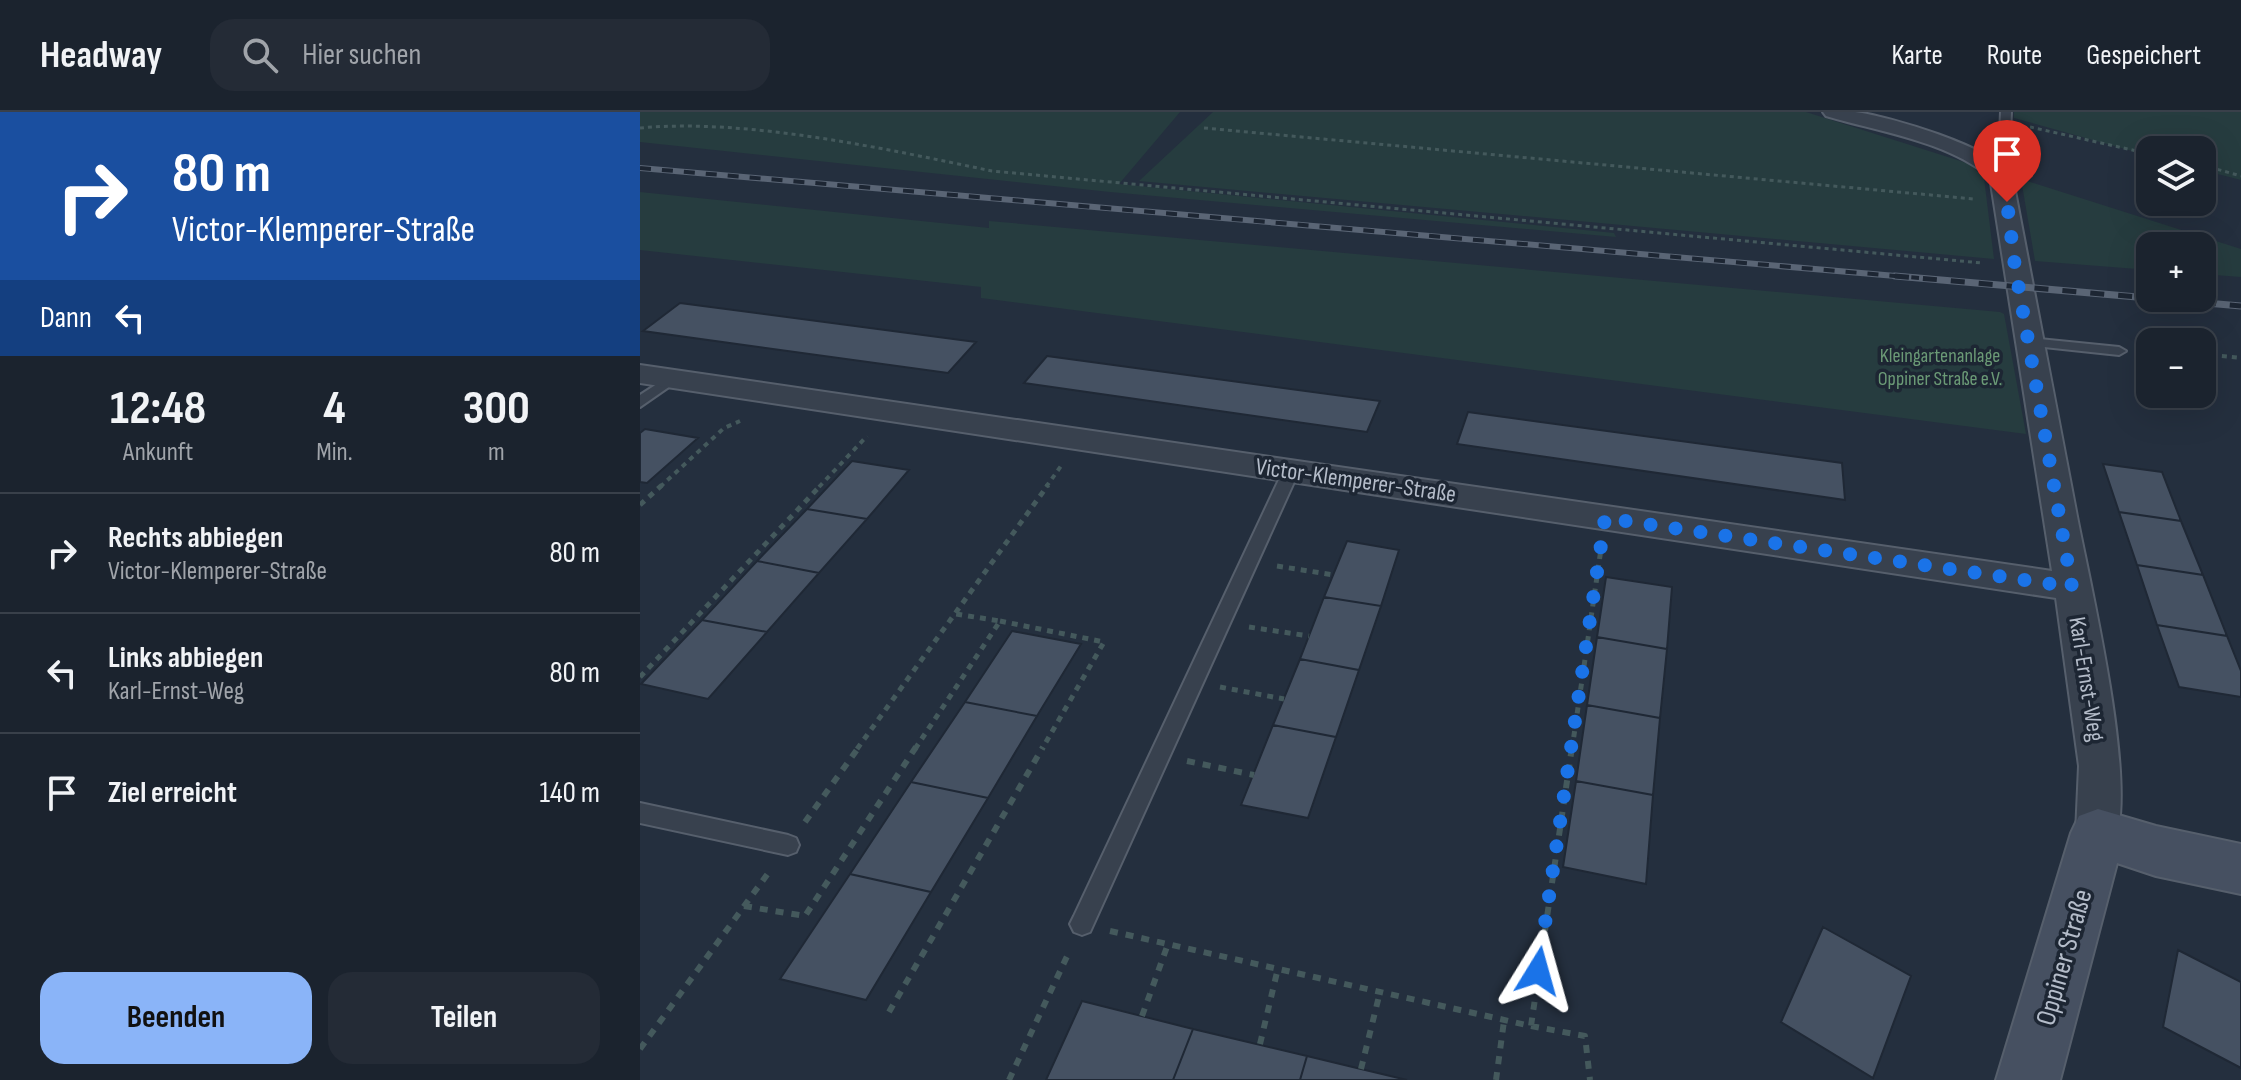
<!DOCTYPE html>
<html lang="de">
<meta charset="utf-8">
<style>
body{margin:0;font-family:"Sofia Sans Condensed",sans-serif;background:#242b36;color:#f1f3f6;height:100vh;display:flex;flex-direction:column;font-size:30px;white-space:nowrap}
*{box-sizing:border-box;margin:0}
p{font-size:26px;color:#a0a4aa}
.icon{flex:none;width:44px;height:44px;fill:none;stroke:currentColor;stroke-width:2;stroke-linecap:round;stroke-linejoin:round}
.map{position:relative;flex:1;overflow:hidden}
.details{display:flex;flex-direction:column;background:#1b232e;width:640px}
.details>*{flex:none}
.banner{background:#1a4fa0;color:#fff;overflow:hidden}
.tools{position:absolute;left:1496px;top:24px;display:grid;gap:16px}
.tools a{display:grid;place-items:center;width:80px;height:80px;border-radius:16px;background:#1b232e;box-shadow:0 8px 32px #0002,0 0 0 2px #39404a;font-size:40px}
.pin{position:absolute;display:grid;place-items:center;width:68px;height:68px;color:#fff;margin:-82px -34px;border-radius:50% 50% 50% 0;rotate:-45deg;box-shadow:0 0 8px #0007}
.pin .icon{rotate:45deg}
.me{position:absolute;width:88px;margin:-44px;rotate:8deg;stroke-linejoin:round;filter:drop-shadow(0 0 6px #0008)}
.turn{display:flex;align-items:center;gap:28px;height:168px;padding:0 40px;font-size:36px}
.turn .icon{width:104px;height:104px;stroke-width:2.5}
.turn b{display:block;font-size:56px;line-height:68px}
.then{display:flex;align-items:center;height:76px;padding:0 40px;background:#0003;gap:16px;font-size:30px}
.eta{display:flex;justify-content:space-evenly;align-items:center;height:136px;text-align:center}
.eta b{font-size:48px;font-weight:700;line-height:56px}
.primary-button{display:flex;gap:16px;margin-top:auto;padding:16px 40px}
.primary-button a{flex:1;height:92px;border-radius:24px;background:#8ab4f8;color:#111;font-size:32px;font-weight:700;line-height:92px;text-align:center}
.primary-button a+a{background:#242b36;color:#f1f3f6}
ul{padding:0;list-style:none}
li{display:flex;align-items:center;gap:24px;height:120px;padding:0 40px;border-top:2px solid #39404a}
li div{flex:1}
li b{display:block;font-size:30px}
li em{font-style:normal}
header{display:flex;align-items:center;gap:48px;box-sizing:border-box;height:112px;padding:0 40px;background:#1b232e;border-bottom:2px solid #39404a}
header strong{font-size:38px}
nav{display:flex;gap:44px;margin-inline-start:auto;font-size:28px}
.search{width:560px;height:72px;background:#242b36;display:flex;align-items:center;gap:20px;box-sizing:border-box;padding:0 28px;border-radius:24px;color:#a0a4aa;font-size:30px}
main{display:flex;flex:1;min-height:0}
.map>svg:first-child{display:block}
.green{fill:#263c3f}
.building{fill:#455162;stroke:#1f2835;stroke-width:2}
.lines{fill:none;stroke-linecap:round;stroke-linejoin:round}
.lane-casing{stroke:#565f6c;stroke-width:4}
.street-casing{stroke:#565f6c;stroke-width:4}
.secondary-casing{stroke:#565f6c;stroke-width:4}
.path-far3{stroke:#44595c;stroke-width:3;stroke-dasharray:4 4;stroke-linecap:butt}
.path-far2{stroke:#44595c;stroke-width:4;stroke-dasharray:5 5;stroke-linecap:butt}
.path-far1{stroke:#44595c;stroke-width:5;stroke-dasharray:6 6;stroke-linecap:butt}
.path{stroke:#44595c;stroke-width:6;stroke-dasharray:8 8;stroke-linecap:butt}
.lane{fill:#38414e;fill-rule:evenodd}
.street{fill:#38414e;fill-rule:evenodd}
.secondary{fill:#465061;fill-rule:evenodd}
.rail-far1-casing{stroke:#5a6575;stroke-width:6}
.rail-casing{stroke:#5a6575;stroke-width:7}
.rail-far1{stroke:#1d2633;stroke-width:4;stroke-dasharray:11;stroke-linecap:butt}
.rail{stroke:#1d2633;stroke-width:5;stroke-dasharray:14;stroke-linecap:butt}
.route{stroke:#1a73e8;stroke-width:14;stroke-dasharray:0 25.2}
.labels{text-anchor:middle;stroke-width:7;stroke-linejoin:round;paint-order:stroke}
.far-park-label{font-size:20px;fill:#6b9a76;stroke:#1d2633}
.street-label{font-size:24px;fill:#b4bcc9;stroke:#1d2633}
.near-street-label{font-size:28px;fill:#b4bcc9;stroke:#1d2633}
</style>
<header>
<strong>Headway</strong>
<div class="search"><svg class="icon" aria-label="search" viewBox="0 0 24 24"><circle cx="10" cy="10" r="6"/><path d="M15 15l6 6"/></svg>Hier suchen</div>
<nav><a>Karte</a><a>Route</a><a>Gespeichert</a></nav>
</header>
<main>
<section class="details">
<div class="banner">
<div class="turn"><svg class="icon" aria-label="right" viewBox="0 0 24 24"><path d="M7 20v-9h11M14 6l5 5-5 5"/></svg><div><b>80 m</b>Victor-Klemperer-Straße</div></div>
<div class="then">Dann<svg class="icon" aria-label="left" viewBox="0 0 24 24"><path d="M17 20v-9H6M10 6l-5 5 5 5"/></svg></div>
</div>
<div class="eta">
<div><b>12:48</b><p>Ankunft</p></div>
<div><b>4</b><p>Min.</p></div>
<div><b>300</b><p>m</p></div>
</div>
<ul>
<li><svg class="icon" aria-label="right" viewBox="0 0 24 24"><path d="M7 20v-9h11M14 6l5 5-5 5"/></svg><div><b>Rechts abbiegen</b><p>Victor-Klemperer-Straße</p></div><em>80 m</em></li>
<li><svg class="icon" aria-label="left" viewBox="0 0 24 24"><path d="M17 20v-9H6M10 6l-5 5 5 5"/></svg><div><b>Links abbiegen</b><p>Karl-Ernst-Weg</p></div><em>80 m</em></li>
<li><svg class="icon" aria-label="arrive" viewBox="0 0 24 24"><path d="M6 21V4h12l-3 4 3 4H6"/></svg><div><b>Ziel erreicht</b></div><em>140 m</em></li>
</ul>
<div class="primary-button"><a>Beenden</a><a>Teilen</a></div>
</section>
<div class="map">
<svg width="1601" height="968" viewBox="0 0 1601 968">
<rect width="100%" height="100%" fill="#242f3e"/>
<!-- green -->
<path class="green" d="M0,0H540L479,72L974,121L976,125L470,80L0,30Z
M573,0H1166L1330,52L1344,66L1354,147L499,69Z
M1374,0H1601V68L1562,58V38H1510V44L1374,6Z
M1381,67L1601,137V165L1562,162V134H1510V158L1395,149Z
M0,80L349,116V109L1360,200L1364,202L1386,322L341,186V175L0,138Z"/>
<!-- building -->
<path class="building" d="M40,191L336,230L308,261L3,219Z
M407,244L740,289L727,320L384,271Z
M828,300L1202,351L1205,388L817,332Z
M5,317L58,326L7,371L0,370V321Z
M212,349L269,358L227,407L167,397Z
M1463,352L1522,360L1541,409L1479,400Z
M167,397L227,407L179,461L117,449Z
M1479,400L1541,409L1563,463L1497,453Z
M707,429L759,438L741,494L684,485Z
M117,449L179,461L127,520L62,508Z
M1497,453L1563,463L1587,524L1517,513Z
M966,465L1032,475L1027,537L957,525Z
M684,485L741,494L719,558L660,547Z
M62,508L127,520L68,587L1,572Z
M1517,513L1587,524L1601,559V585L1539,575Z
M372,519L441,532L397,604L325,590Z
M957,525L1027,537L1020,606L947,593Z
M660,547L719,558L696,625L633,613Z
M325,590L397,604L348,686L271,670Z
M947,593L1020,606L1013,683L936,669Z
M633,613L696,625L668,706L601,693Z
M936,669L1013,683L1006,772L923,755Z
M271,670L348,686L291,780L210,762Z
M210,762L291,780L226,888L140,867Z
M1183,815L1271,864L1233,966L1141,910Z
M1538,838L1601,870V956L1523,915Z
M442,889L553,917L533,968H406Z
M553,917L667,944L660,968H533Z
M667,944L721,957L767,968H660Z"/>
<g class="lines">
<!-- lane casing -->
<g class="lane-casing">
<path id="lane" d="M1361,0H1371L1369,46L1351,56L1345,53L1359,44Z
M1389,226L1479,235L1486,239L1479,243L1384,233V227Z
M31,263L38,267L36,270L0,295V283Z
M651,354L659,359L450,820L442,823L434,820L430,812L434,804L643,359Z
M0,691L148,723L156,726L159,733L156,740L148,743L0,711Z"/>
</g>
<!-- street casing -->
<g class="street-casing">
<path id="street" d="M1183,0C1193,0 1204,0 1215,0C1249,4 1352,35 1372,63C1393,175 1415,287 1436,399C1449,469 1500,677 1473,735L1458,741L1443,735L1436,721L1439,654L1416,486L0,271V253L1412,459L1350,65C1306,29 1240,20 1186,4Z"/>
</g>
<!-- secondary casing -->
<g class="secondary-casing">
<path id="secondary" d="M1458,697L1516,714L1601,732V782L1516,764L1477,751L1420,968H1356L1431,721L1439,704Z"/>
</g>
<!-- path-far3 -->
<path class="path-far3" d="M1390,15L1510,42
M0,16C107,6 246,37 352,59L1342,151
M564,16L1334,87
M1562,53L1601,64"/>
<!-- path-far2 -->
<path class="path-far2" d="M1562,242L1601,246
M20,375L84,316L100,309
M179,375L227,324
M406,375L421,354"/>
<!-- path-far1 -->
<path class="path-far1" d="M0,393L22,373
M637,454L694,463
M360,509L464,530L402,637
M609,515L669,524
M0,565L181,373
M580,575L644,587
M217,637L408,373
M275,637L360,509L316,502
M932,637L961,437"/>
<!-- path -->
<path class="path" d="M547,649L614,663
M165,710L219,635
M104,794L165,804L276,635
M470,819L891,914L932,635
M249,900L403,635
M502,904L528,832
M891,914L945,924L950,968
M620,932L638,856
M0,937L129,760
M721,957L740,880
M369,968L430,838
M856,968L864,909"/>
<!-- lane -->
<use href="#lane" class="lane"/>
<!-- street -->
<use href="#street" class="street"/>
<!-- secondary -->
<use href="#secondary" class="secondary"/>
<!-- rail-far1 casing -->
<g class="rail-far1-casing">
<path id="rail-far1" d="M0,56L1279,166"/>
</g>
<!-- rail casing -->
<g class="rail-casing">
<path id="rail" d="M1255,164L1601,194"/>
</g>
<!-- rail-far1 -->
<use href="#rail-far1" class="rail-far1"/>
<!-- rail -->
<use href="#rail" class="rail"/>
</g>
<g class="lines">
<!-- route -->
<path class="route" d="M898,859L965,406L1432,475L1375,155L1367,90"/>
</g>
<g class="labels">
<!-- far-park labels -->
<g class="far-park-label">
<text x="1300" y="250">Kleingartenanlage<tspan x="1300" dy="23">Oppiner Straße e.V.</tspan></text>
</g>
<!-- street labels -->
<g class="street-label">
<text transform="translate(716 368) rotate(8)" y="8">Victor-Klemperer-Straße</text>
<text transform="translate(1447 567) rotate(81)" y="8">Karl-Ernst-Weg</text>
</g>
<!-- near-street labels -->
<g class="near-street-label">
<text transform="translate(1423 845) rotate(-74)" y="10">Oppiner Straße</text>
</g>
</g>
</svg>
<div class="tools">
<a><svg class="icon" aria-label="layers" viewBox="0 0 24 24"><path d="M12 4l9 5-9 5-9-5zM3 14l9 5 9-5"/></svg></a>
<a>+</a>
<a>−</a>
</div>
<div class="pin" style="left:1367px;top:90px;background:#d93025"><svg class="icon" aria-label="arrive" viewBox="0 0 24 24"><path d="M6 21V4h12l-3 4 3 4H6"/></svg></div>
<svg class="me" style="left:898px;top:859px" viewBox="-20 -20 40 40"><path d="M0-17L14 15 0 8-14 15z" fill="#1a73e8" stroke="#fff" stroke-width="4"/></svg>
</div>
</main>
